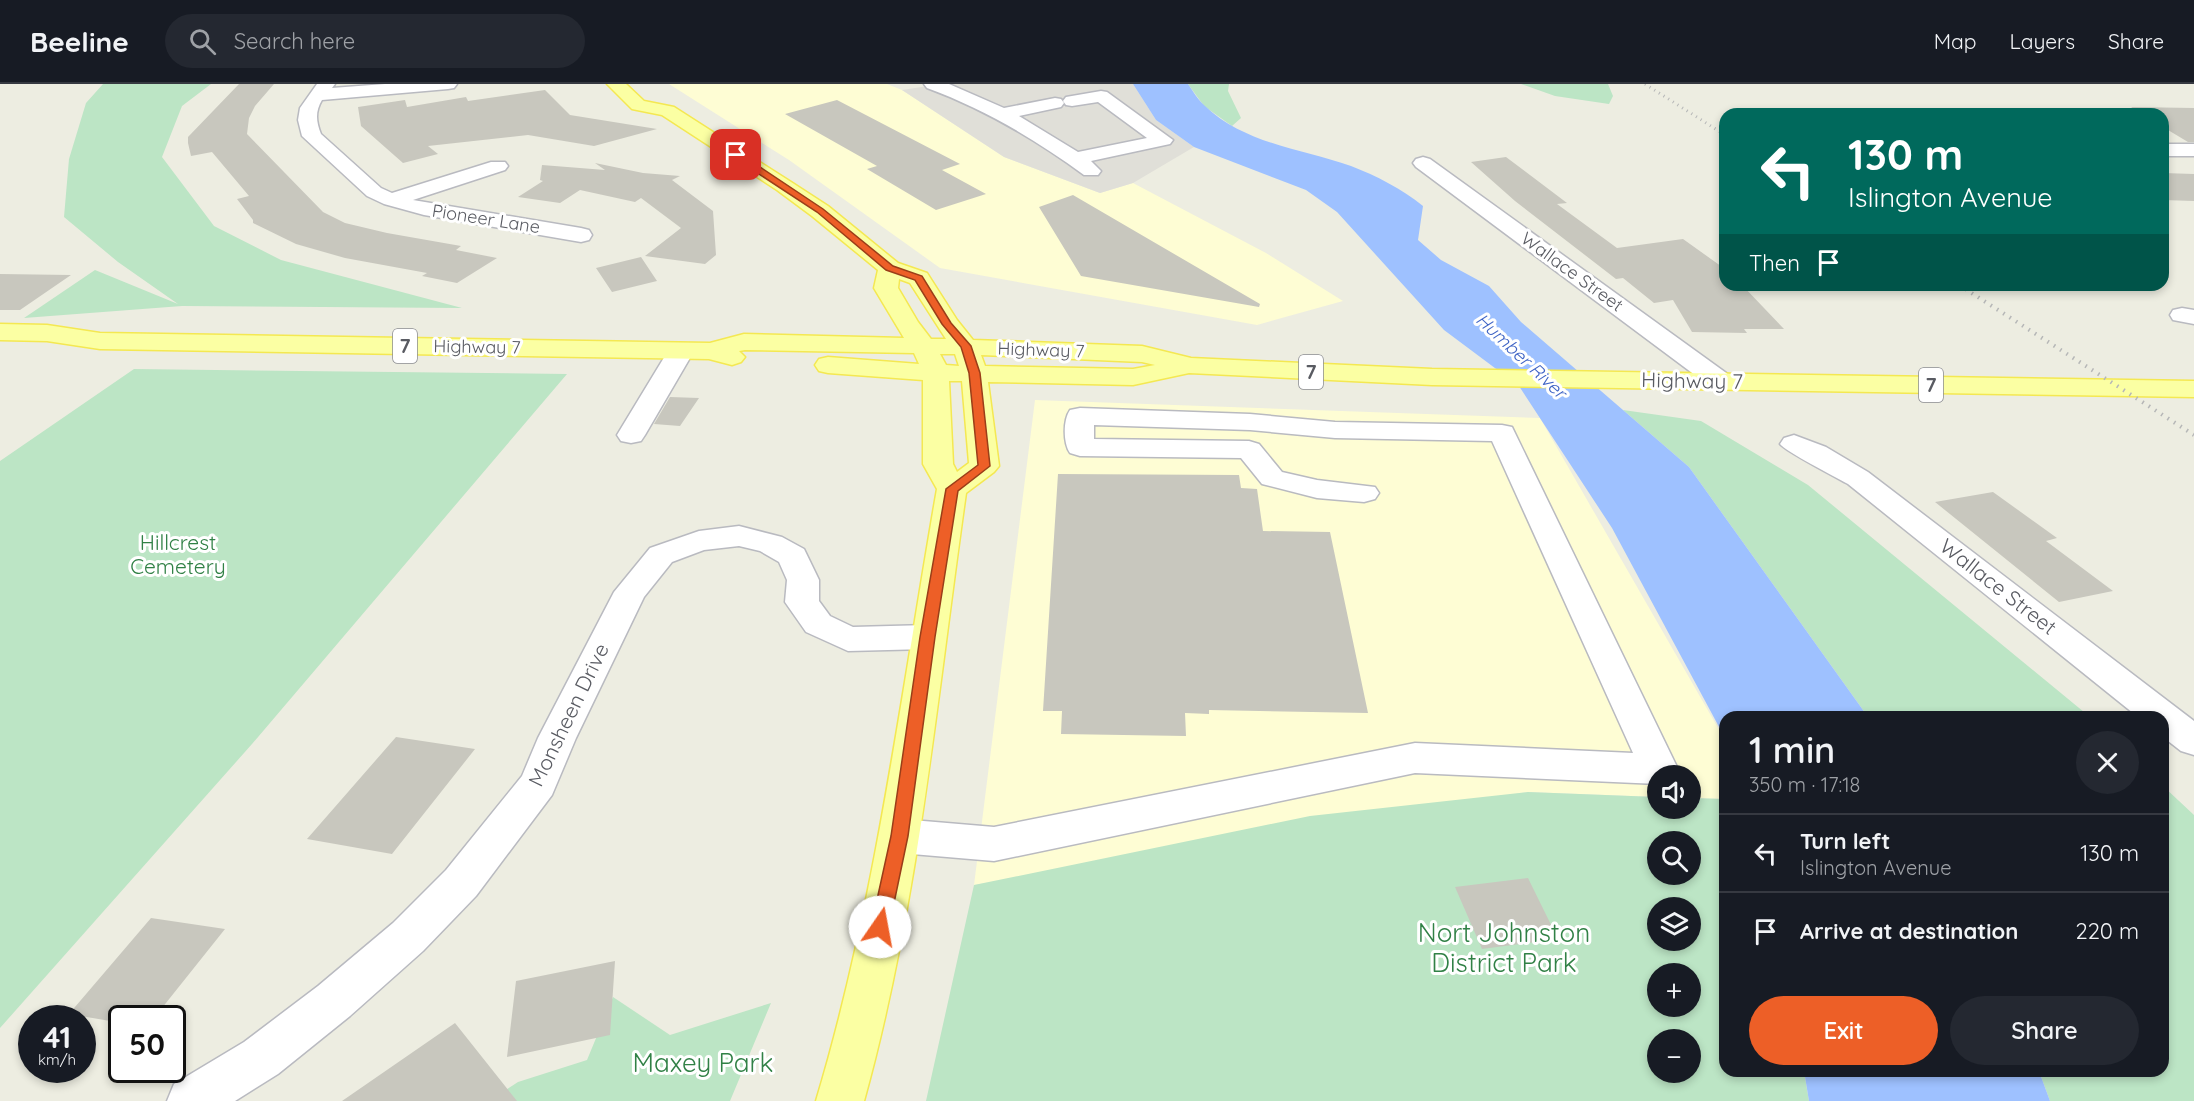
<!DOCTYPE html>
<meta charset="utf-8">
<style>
body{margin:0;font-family:Quicksand,sans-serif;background:#242831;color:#f1f3f6;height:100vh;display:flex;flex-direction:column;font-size:22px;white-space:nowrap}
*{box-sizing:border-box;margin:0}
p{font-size:20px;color:#9ea1a6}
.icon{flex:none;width:33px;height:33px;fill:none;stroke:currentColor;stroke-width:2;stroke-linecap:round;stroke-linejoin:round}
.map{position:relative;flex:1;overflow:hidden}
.side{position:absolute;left:1719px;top:627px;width:450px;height:366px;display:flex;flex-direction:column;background:#171b24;border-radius:18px;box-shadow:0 3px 9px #0003}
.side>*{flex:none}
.banner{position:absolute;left:1719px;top:24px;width:450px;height:183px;border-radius:18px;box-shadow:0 3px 9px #0003;background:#00695c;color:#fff;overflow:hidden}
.controls{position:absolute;left:1647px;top:681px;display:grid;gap:12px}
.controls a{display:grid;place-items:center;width:54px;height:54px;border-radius:50%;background:#171b24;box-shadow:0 3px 9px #0003;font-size:30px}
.speed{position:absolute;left:18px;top:921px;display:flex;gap:12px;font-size:30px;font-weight:700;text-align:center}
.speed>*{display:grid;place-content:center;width:78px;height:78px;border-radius:50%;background:#171b24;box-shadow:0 3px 9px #0003;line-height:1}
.speed small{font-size:15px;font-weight:400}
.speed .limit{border:3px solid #111;border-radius:9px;background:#fff;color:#111}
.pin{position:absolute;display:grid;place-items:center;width:51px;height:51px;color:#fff;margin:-26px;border-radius:12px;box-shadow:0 3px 9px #0006}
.me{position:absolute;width:66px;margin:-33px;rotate:12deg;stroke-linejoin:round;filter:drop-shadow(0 0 4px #0008)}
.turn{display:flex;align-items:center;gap:21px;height:126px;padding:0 30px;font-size:27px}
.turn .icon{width:78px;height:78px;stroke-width:2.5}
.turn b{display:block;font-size:42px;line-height:51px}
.then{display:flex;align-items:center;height:57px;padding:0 30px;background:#0003;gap:12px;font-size:22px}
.round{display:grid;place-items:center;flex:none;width:63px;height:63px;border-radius:32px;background:#242831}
.headline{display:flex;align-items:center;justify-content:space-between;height:102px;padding:0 30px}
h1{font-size:36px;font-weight:600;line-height:45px}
.primary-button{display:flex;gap:12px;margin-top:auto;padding:12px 30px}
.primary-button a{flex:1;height:69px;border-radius:36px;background:#ed5f27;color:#fff;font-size:24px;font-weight:600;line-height:69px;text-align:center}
.primary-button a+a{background:#242831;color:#f1f3f6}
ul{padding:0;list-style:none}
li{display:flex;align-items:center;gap:18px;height:78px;padding:0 30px;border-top:2px solid #363941}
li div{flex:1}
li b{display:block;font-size:22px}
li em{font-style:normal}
header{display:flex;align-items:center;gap:36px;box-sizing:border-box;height:84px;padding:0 30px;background:#171b24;border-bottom:2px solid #363941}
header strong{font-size:28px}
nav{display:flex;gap:33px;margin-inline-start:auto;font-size:21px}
.search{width:420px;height:54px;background:#242831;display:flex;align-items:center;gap:15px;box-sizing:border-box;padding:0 21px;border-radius:33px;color:#9ea1a6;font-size:22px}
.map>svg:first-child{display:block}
.commercial{fill:#fefdd4}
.industrial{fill:#e0dfd8}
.green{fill:#bce5c5;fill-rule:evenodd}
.water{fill:#9ec1ff}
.building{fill:#c8c7be}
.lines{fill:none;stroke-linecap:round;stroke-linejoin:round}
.minor-casing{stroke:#b9bac0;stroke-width:3}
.major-casing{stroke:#f4e852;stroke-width:3}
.minor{fill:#fff;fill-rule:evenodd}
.major{fill:#fbffa3;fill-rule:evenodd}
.rail-far1{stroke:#b6b7b7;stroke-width:3;stroke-dasharray:1 4.5;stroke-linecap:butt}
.rail{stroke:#b6b7b7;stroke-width:4;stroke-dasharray:1.5 6;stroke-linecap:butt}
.route{fill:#ed5f27;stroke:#9a3e19;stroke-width:1.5}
.labels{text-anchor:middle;stroke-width:6;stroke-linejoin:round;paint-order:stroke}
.far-street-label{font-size:18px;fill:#595b62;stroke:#fff}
.far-water-label{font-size:18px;font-style:italic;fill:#3f64c5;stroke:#fff}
.shield{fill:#fff;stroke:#8b8c91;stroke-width:1.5}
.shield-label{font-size:20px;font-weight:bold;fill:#595b62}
.street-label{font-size:21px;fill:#595b62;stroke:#fff}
.park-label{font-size:21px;fill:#318146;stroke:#fff}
.near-park-label{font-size:26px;fill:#318146;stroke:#fff}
</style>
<header>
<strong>Beeline</strong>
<div class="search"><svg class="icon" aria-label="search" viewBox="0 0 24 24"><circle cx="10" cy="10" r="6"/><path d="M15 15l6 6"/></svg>Search here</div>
<nav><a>Map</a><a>Layers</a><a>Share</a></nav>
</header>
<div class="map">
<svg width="2194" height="1017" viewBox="0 0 2194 1017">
<rect width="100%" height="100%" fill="#edede1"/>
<!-- commercial -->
<path class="commercial" d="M669,0H887L902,6L1004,73L1100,109L1133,99L1266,169L1343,217L1257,241L940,184L789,76Z
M1035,316L1540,334L1725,656V715L1691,714L1690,692H1658L1657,713L1528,708L974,801Z"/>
<!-- industrial -->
<path class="industrial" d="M941,0H1133L1156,36L1194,63L1133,99L1100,109L1004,73L902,6Z"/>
<!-- green -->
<path class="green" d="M103,0H211L182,22L162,73L214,142L281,176L462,224L182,222L24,234L95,186L178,220L118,178L64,133L69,75L86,19Z
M1188,0H1229L1228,7L1241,34L1232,42L1204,22Z
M1521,0H1608L1613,12L1609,20L1555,12Z
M134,285L567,290L252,660L0,944V377Z
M1623,326L1701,337L1808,401L2090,633H1868L1689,383Z
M2163,702L2194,731V1017H2050L2039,987H2163Z
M1528,708L1657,713L1658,724H1690L1691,714L1725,715V987H1804L1809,1017H926L974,801L1310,732ZM1658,758H1690V790H1658ZM1658,824H1690V856H1658ZM1658,890H1690V922H1658ZM1658,956H1690V988H1658Z
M613,913L670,951L771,919L730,1017H489L518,998L587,976Z"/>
<!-- water -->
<path class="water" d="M1133,0H1188C1193,7 1198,16 1205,22C1245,60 1302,65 1351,82C1377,92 1402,105 1423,122L1418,156L1441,176L1489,202L1521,238L1689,383L1868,633H1725V654L1612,444L1519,302L1444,246L1337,128L1306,106L1194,63L1156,36Z
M1804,987H2039L2050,1017H1809Z"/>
<!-- building -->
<path class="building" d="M239,0H274L255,22L249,34L247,50L323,128L345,139L387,149L461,162L456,166L497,174L457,199L422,192L427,189L345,174L296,160L253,139V136L237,115L249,112L212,68L191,72L188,59V53Z
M545,6L570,31L657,45L594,62L528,51L428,62L438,70L403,79L361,42L358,23L405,16L407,23L466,13L468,17Z
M837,16L960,80L942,86L986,110L936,126L867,85L877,82L785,30Z
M2131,23L2194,24V58H2188L2163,43V30H2142Z
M1506,73L1567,119L1557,120L1617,164L1683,155L1725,185V201H1742L1784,245H1744L1747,249L1692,248L1673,216L1654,219L1623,194L1616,195L1515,117L1471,78Z
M595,79L643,89L680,92L672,96L713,127L716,171L705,180L645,172L681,144L641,114L635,118L580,106L560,119L518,113L543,97L540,96L542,81L605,86Z
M2163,89L2194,90V117L2163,116Z
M1073,111L1260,220L1259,223L1081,192L1039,123Z
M641,173L657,197L612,208L596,184Z
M0,190L71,191L20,226H0Z
M670,313L699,314L680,342L654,340Z
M1058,390L1239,391L1241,404L1257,405L1263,447L1330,448L1368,629L1209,626V630L1185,629L1186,652L1061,650L1062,627H1043Z
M1993,408L2057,454L2046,457L2113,507L2059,518L1935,418Z
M396,653L475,665L392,770L307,755Z
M1528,794L1558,855L1482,865L1455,803Z
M151,834L225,845L154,934H122V939L69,930Z
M615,877L610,951L507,973L516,897Z
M455,939L517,1017H342Z"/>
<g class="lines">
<!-- minor casing -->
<g class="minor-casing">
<path id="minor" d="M317,0H335L332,4L385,0H457L454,4L448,5L322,16C315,28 316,37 321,50L381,104L392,109L491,78H505L508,82L505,86L413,116L581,144L589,146L592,151L589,156L581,158L424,131L384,120L367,112L302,52L298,36L300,24Z
M924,0H949L1004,24L1055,14L1061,15L1064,19L1061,23L1019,32L1078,68L1147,54L1098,18L1072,22L1066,21L1063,17L1066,13L1101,7L1107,8L1173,56L1170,60L1091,77L1101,87L1098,91H1084C1035,55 984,25 927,4Z
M2163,60H2194V72H2163Z
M1423,73L1430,75L1729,291L1733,297L1729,303L1720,305L1711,303L1416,83L1413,79L1416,75Z
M2182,224L2194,226V240L2173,236L2170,231L2173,226Z
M681,259L690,262L694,267L645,351L641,357L631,359L621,357L617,351L668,267L672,262Z
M1080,324L1250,330L1335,338L1502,341L1512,343L1678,685L1675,692H1658V700L1415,689L994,777L900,769L886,764L880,752L886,740L900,735L994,743L1415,659L1633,669L1492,357L1335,354L1250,346L1094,341V355L1249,357L1259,360L1282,388L1317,396L1375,403L1379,409L1375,415L1364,418L1317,414L1262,400L1241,374L1080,372L1070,369C1063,359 1063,336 1070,326Z
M1794,351L1826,363L1868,388L2194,637V671L2181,667L2163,653V633H2138L1848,400C1835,393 1785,367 1780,360L1784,354Z
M739,442L782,453L804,465L819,496V517L830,532L853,543L928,541L940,545L945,553L940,561L928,565L848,567L806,548L785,518L787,496L779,478L760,467L739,462L704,466L672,478L644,513L576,654L552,711L476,812L423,867L350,932L278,990L235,1017H167L174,1000L244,958L318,902L393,839L446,786L522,692L538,654L614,508L650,464L699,447Z"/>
</g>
<!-- major casing -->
<g class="major-casing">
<path id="major" d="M607,0H626L644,17L674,23L791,98L828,122L898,179L927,189L957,236L973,256L1142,262L1191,274L1432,285L2194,297V313L1432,301L1189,289L1133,301L988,298L999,382L994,388L966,409C937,611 919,819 864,1017H816C876,818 901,609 937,405L923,380V296L828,289L819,287L815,281L819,275L828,273L919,280L914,269L745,266L739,267L745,273L741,278L732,281L709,275L100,265L47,257L0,256V240L47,241L100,249L710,259L744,250L904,254L874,204L878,186L812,132L777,106L662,31L632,25ZM899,195L910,199L946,255H931L918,238L898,204ZM940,270H955L959,282L946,281ZM981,271L1142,278L1155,281L1133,285L985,282ZM949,297H962L969,379L957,388L953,380Z"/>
</g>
<!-- minor -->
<use href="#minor" class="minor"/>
<!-- major -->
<use href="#major" class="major"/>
<!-- rail-far1 -->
<path class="rail-far1" d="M1645,0L1725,51"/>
<!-- rail -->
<path class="rail" d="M1959,201L2194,351"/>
</g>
<!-- route -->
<path class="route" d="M733,69H739L823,125L893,182L922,192L951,239L971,262L980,289L990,382L958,407L935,553L908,752L889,843L887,849L880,851L874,849L871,843L891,752L920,553L946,405L978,381L969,289L961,263L942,240L915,196L886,186L817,128L733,73Z"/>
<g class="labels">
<!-- far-street labels -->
<g class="far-street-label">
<text transform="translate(486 135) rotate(9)" y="6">Pioneer Lane</text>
<text transform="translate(1572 188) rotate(36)" y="6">Wallace Street</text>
<text transform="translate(477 263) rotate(1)" y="6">Highway 7</text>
<text transform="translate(1041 266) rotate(2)" y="6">Highway 7</text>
</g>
<!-- far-water labels -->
<g class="far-water-label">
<text transform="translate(1521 272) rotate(43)" y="6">Humber River</text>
</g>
<!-- shield labels -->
<g class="shield">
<rect x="393" y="245" width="24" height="34" rx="4.5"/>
<rect x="1299" y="271" width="24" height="34" rx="4.5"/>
<rect x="1919" y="284" width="24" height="34" rx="4.5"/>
</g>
<g class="shield-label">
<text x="405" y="269">7</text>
<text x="1311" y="295">7</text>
<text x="1931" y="308">7</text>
</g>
<!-- street labels -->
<g class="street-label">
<text transform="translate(1692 297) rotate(1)" y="7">Highway 7</text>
<text transform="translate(1998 503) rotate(38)" y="7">Wallace Street</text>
<text transform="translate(569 631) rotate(-64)" y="7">Monsheen Drive</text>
</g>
<!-- park labels -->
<g class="park-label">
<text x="178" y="466">Hillcrest<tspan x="178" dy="24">Cemetery</tspan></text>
</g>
<!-- near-park labels -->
<g class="near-park-label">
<text x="1504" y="858">Nort Johnston<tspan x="1504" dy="30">District Park</tspan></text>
<text x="703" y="988">Maxey Park</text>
</g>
</g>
</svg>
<div class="controls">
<a><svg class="icon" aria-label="sound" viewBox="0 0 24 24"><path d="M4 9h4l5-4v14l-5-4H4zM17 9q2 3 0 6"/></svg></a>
<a><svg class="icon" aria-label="search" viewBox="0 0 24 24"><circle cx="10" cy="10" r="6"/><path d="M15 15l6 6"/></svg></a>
<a><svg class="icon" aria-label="layers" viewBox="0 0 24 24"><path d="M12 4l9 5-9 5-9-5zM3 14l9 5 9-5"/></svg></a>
<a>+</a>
<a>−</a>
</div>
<div class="speed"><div>41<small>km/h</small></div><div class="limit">50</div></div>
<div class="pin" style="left:736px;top:71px;background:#d93025"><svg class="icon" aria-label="arrive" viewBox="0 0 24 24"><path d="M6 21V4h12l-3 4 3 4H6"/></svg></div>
<svg class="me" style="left:880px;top:843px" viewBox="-20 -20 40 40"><circle r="19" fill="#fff"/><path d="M0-13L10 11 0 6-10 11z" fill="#ed5f27"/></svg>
<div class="banner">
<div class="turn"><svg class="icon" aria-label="left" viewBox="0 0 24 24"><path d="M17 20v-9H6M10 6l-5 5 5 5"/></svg><div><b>130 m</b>Islington Avenue</div></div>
<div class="then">Then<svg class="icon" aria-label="arrive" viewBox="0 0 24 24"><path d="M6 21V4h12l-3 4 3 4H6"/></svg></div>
</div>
<section class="side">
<div class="headline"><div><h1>1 min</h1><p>350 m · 17:18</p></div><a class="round"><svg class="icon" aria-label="close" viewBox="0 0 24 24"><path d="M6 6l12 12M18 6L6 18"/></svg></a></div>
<ul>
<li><svg class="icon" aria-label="left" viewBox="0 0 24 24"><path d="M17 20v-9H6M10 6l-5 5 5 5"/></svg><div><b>Turn left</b><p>Islington Avenue</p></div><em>130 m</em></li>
<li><svg class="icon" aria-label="arrive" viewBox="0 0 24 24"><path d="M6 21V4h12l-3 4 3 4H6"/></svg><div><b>Arrive at destination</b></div><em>220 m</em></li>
</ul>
<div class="primary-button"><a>Exit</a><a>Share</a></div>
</section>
</div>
